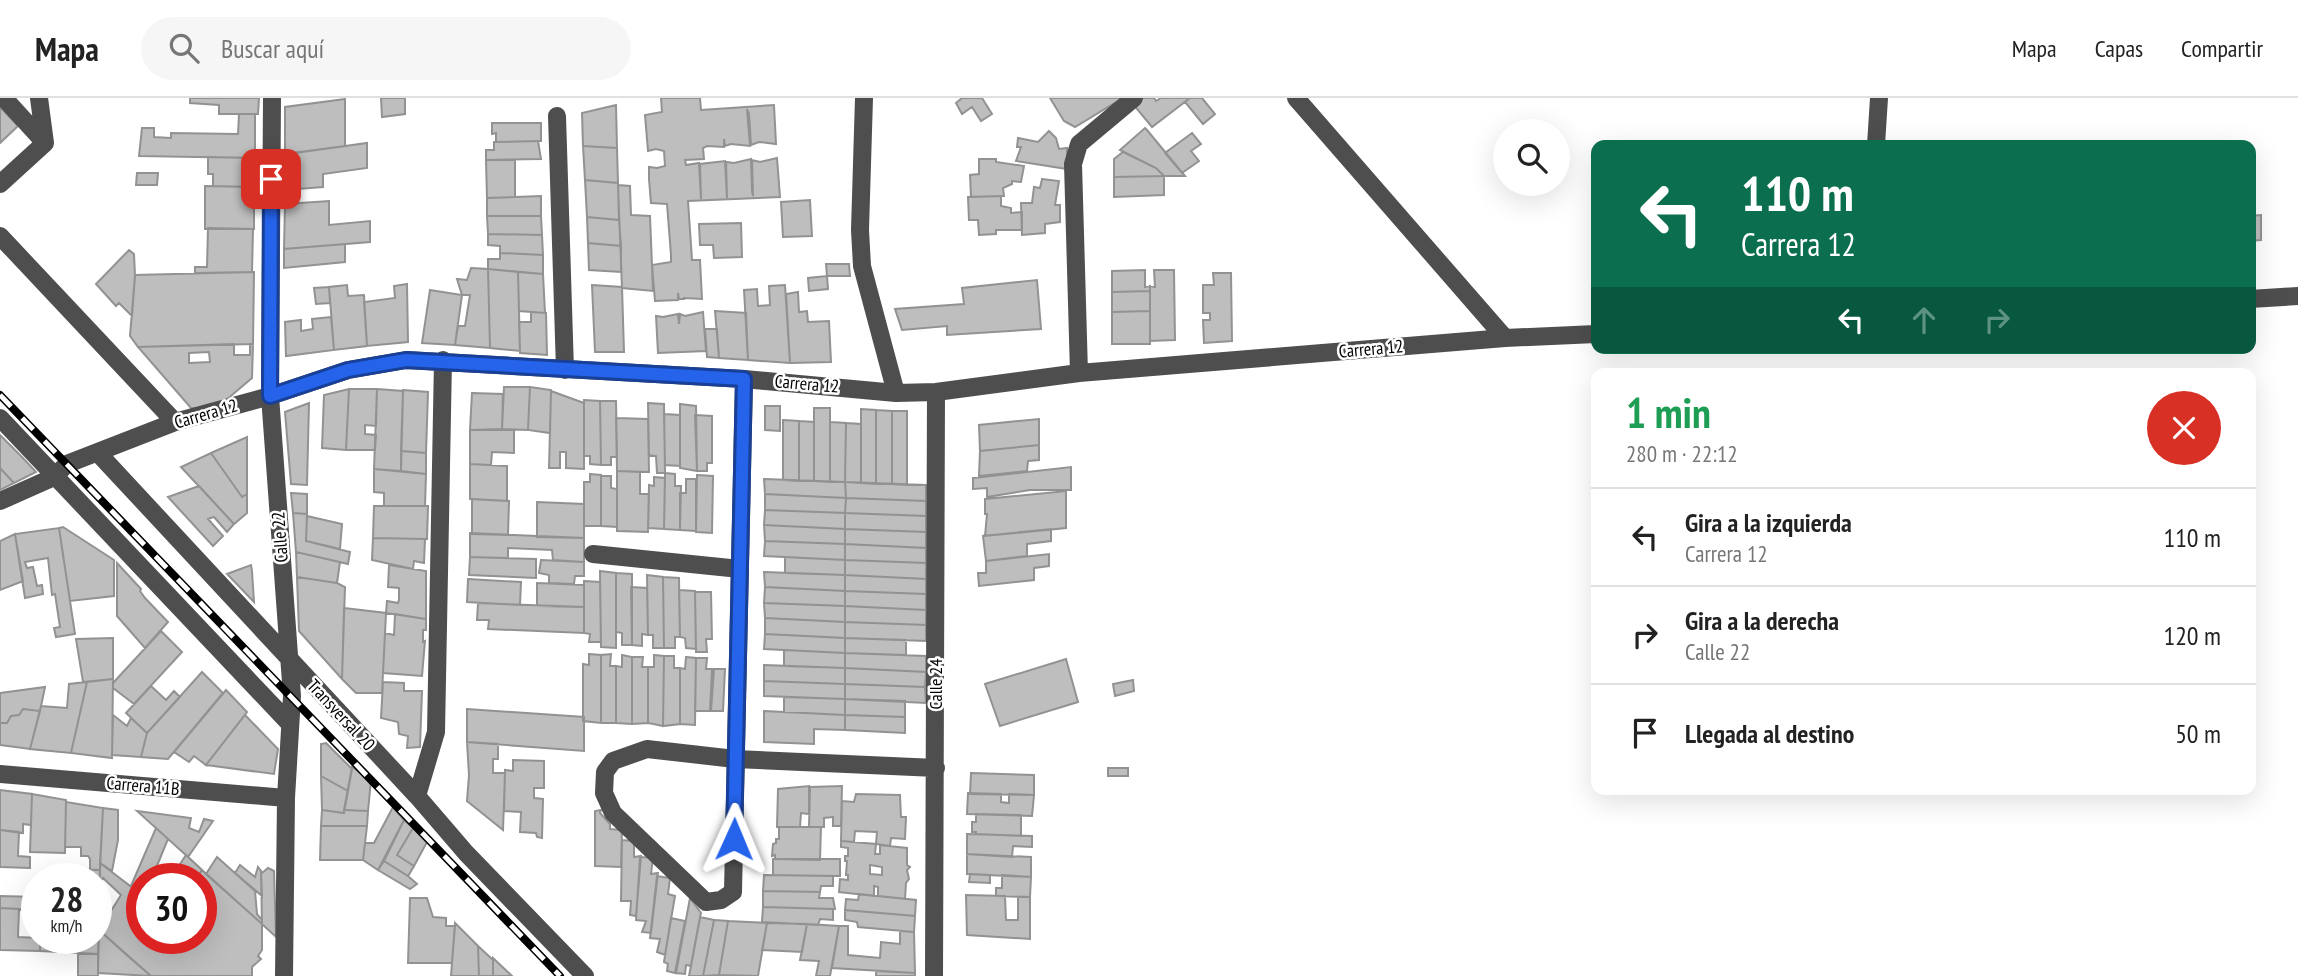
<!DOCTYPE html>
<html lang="es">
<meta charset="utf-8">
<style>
body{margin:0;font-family:"PT Sans Narrow",sans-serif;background:#f6f6f6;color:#222;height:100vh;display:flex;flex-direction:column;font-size:26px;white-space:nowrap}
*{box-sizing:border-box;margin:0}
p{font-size:23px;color:#767676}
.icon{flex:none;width:38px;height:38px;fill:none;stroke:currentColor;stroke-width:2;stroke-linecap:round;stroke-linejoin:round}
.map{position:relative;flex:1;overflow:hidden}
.details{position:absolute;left:1591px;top:270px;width:665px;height:427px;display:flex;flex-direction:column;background:#fff;border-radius:14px;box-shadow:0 7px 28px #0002}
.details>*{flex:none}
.guide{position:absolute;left:1591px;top:42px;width:665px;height:214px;border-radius:14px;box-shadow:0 7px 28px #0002;background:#0b6e4f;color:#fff;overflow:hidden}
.buttons{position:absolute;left:1493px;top:21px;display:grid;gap:14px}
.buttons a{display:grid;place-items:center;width:77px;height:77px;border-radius:50%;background:#fff;box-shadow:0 7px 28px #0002;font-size:35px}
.speed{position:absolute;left:21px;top:765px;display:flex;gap:14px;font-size:35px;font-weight:700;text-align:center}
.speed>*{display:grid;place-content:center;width:91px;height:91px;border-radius:50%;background:#fff;box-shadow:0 7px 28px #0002;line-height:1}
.speed small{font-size:18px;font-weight:400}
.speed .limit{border:10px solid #d22;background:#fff;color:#111}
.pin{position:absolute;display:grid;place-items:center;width:60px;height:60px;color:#fff;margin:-30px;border-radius:14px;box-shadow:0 4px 10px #0006}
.me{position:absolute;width:77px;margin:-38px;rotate:1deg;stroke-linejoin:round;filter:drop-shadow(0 0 5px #0008)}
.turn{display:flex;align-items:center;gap:24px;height:147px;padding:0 35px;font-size:32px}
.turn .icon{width:91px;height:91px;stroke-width:2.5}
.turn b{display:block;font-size:49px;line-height:60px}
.lanes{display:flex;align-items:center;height:66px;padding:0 35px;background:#0003;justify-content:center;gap:35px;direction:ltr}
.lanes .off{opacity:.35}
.round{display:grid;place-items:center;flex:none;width:74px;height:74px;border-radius:37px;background:#f6f6f6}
.summary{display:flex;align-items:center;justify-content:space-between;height:119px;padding:0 35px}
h1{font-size:42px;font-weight:800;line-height:52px;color:#1e9e55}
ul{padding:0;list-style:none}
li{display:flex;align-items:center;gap:21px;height:98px;padding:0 35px;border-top:2px solid #e0e0e0}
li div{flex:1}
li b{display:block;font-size:26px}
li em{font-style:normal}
header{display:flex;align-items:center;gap:42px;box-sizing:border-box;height:98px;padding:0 35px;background:#fff;border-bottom:2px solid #e0e0e0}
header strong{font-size:33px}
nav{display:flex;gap:38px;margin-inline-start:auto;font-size:24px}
.search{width:490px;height:63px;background:#f6f6f6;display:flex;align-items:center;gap:18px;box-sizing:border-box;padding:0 24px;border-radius:38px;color:#767676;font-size:26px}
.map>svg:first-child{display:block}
.building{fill:#bebebe;stroke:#929292;stroke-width:2;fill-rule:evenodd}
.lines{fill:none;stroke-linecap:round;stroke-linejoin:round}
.minor{stroke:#4e4e4e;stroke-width:18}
.rail-casing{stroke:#000;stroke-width:8}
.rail{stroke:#fff;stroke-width:5;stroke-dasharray:16;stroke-linecap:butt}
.route-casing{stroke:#184099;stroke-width:18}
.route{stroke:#2563eb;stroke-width:12}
.labels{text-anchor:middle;stroke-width:5;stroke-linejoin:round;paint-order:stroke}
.street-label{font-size:18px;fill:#000;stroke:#fff}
</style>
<header>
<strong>Mapa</strong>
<div class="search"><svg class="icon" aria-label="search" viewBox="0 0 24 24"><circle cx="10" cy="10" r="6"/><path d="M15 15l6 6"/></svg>Buscar aquí</div>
<nav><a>Mapa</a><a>Capas</a><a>Compartir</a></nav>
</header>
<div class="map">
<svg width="2298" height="878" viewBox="0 0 2298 878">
<rect width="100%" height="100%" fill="#fff"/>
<!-- building -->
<path class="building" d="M190,0H259L258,16H219V7L190,5Z
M381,0H405V16L382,19Z
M661,0H700L701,12L774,7L776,46L759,44L751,47L749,16L747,11L750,48L731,46L725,48L724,41V49L707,48L703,50L704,61L685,62L686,67L699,65L701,101L700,66L725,63L727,100L726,64L734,65L751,61L752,93L753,98L752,62L760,64L777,60L780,99L688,103L692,162H700L702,201L684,200V201H679L678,195V202L655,203L652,167L671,164V157L667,106L651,105L649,81V69L657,70L665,68L664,53L656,51L648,53L645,17L662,14Z
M962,0H982L992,16L981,23L972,9L962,16L956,5Z
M1050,0H1120L1121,1L1075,29L1064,23Z
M1128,0H1154L1156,3L1161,0H1190L1152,29Z
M1190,0H1202L1215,16L1203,26L1185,4Z
M345,1V48L285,56V9Z
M616,7L617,50L583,48L582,15Z
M0,9L18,28L0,45Z
M239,16H255V60L139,58L142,30H154V39L171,40V35L238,36Z
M492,25H541V43L496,44V35L492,36Z
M1145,30L1147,32L1185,78H1164L1156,70L1120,52Z
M1049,33L1056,40L1059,51L1067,50V71L1016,63L1021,49H1017L1018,40L1038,44Z
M1192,35L1201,46L1191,53L1199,63L1182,75L1165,55Z
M538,43L541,61L486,62V52H494V44Z
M1670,43V47H1645V45Z
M367,45V70L323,76V89L285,92V66L295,65V55Z
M583,48L617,50L618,85L585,82Z
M1123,54L1156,70L1164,78L1114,79V61Z
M208,59L254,60V64L258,63L257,85H254V89L213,88V76H208Z
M979,61H996V64L1024,68L1021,84L1012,83V86L1003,90L1004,98L971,99L970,77L979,76Z
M486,62H515V99L487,100Z
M137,75H158L157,87H136Z
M1164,78V97L1114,99V79Z
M1042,81L1059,83L1055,107H1060V124L1045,126V135L1022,137L1021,105H1032L1034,89L1040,90Z
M585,82L618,85L619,122L587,119Z
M618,87L630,88L631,117L650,118L653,193L622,190Z
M205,88L254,89V131H205Z
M541,98V118H487V100Z
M1001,98V108L1011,110V115L1022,114V132H996V136L979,137L978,122H969L968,99Z
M810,102L812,138L783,139L781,104Z
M329,103V127L370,123V144L284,151L285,106Z
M2261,117V142L2250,143V118Z
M487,118H541L542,137L488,136Z
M587,119L619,122L621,148L588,145Z
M741,125L742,159L714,160L713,147H700L699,126Z
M208,130L253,131L252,174L195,175V169H207Z
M488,136L542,137L543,157L500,155V148L488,147Z
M588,145L621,148V174L589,172Z
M345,146V164L284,170V151Z
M129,152L134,156L135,178L132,218L119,205L116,208L96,186Z
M500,155L543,157V176L488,171V161H500Z
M826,166H849L850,178H827Z
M471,170L488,171L490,250L455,247L458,228H465L470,197H462L457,181L467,182Z
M488,171L518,174L520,253L490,250Z
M1145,172V189L1150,188V193L1112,194V173Z
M1154,172H1174L1175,242L1150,243V188L1155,189Z
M254,174L253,246L138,249L130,238L135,177Z
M518,174L543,176L545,215L519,213Z
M1213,175H1231L1232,243L1204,245L1203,222H1210V215H1203V187H1214Z
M827,178L828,191L809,193L808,180Z
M1037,182L1041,231L947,237V228L902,232L895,211L964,206L962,190Z
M407,186L408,244L367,248L364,204L395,200L394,188Z
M347,187L348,198L364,197L367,248L334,252L329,189Z
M592,187L622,189L624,254H595Z
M785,187L790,265L748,262L744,192L757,191L758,208L770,207L769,188Z
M329,189L330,205L316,206L314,190Z
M430,192L462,197L455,247L422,245Z
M1150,193V213L1112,214V194Z
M798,194L799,214L807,213L808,224L829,223L831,264L790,265L786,196Z
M715,213L746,215L748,262L719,260Z
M1150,213V246H1112V214Z
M531,214L546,215L547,257L520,255L519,224H531Z
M703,214L706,253L658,255L656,218L663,219L678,216L679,226L680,216L685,218Z
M331,219L334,252L286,258L285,224L301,222V233L313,231L312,221Z
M705,231H717L719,260L707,259Z
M234,246V257H250V246H253L252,280L225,303L205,311L191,310L138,249ZM209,254L210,264L189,265V255Z
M504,289H530L528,332L502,331Z
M530,289L551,292L550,335L528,332Z
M349,291L346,352L322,350L324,297Z
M349,291H377L376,328L365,327V336L376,337L375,352H346Z
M377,291L403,293L401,373L374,371Z
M403,292L428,294L426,355L401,353Z
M551,293L584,305V371L566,370V354H560V370H549Z
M472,295L503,296L502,331L470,332Z
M584,302L600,303L601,367L590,366V358H584Z
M600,303H616L617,359H611V367H601Z
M309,305L307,387L291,386L285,314Z
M648,305L664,306L665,375H657L656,358L649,357Z
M680,306L696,308L697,373L680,370Z
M765,308H780V333L765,332Z
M814,310H830V384L814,383Z
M861,311L876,312V386L861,385Z
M876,312L892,313V386H876Z
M892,313H907V387L892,386Z
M664,316L680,317V368L665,367Z
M695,317L712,318V365H707V373H697Z
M616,320L648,321L649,374L617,373Z
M1039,321V347L980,353L979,327Z
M783,322L799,323V383L783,382Z
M799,323L814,324V383H799Z
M830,324L846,325L845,384H830Z
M846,325L861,326V385L845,384Z
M470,332H514V355L492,354L491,367L470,366Z
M0,337L22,359L36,374L14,385L0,370Z
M247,339V396L242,399L211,355Z
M1039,347V362L1028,363L1027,373L979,378L980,353Z
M401,353L426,355V376L401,373Z
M211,355L242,399L247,396V415L234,426L181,369Z
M470,366L507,368V403L470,401Z
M1071,369V392H1030L987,399V390L973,391V380Z
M0,370L14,385L0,392Z
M374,371L426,376L425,408H384V395L374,394Z
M617,373L640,374V396H649L648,434L617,433Z
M665,375L675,376V388H681L680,432L664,431Z
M590,376L601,377V428H584V384H590Z
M697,377L713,378L712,435L696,434Z
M601,378H611V390L617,391V429L601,428Z
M654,379L665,380L664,431L648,430L649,387L654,388Z
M686,381H696V433L680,432V395H686Z
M764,381L845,384L846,400L765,396Z
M845,384L926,387V403L846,400Z
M199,388L234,426L227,434L214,419L208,421L223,438L213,448L168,399Z
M1066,393V430L985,438L987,416H985V401Z
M291,395L307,396V416L293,415Z
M765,396L846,400L845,415L765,412Z
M846,400L926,403V418L845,415Z
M472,401L509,403L508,437L472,436Z
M537,404L584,406V440L537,439Z
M374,408H428L427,441L373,440Z
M765,412L845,415V431L764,427Z
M293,415L307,416L306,443L350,454L348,466L296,454Z
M845,415L926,418V434L845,431Z
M307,418L342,426L340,451L306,443Z
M764,427L845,431V446L765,443Z
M63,429L114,462V498L70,503L59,430Z
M59,430L75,536L56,539L54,530L60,529L55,496L52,497L48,460L25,464L27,470L33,469L37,488L42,487L43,496L25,500L15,436Z
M845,431L926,434V450L845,446Z
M1051,431V443L1027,446V458L986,463L983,438Z
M470,435L584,440V464L553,462L552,452L508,450V460L470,459Z
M15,436L23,483L0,492V443Z
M373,440L425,441L424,465L414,463L413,471L372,462Z
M765,443L845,446V462L764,458Z
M845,446L926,450V465L845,462Z
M296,454L340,464L337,485L297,479Z
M1049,456V468L1034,470V482L979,488L978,475H986V463Z
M470,459L536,461V480L469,477Z
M785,459L845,462V477L785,475Z
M541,462L584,464V478H575L574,486L549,485V477L539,475Z
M845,462L926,465V481L845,477Z
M117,465L141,491L140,493L145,500L168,524L145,550L117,518Z
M251,467L252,473L254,504L227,476Z
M389,467L426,473V521L386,515L387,503L398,505L399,502V490L388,489Z
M600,473L616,475V550L601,549Z
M764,474L845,477V493L765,489Z
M616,475L632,476V547H622V535L616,534Z
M647,477L663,479L664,550H653V537H648Z
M845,477L926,481V496L845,493Z
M297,479L337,485L345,489L342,581L299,533Z
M663,479L679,480L680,539H675V550H664Z
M468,481L521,484L520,507L467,504Z
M584,483L600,484L601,544H589L590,536L584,535Z
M537,485L584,487V509L537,508Z
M631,489L647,490L648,537L642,536V548L632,547Z
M765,489L845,493V508L764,505Z
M679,492L695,493L696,551L686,550L685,540L680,539Z
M845,493L926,496V512L845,508Z
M695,494H711L712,541H706L707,554H696Z
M478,505L584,509V535L488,531L489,522H477Z
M764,505L845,508V524L765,520Z
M845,508L926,512V527L845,524Z
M344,510L386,515L382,595H356L342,581Z
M395,516L426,521V532H423V544L425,543L422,578L383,575L385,535L394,537Z
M765,520L845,524V540L765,536Z
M845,524L926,527V543L845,540Z
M161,533L182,554L134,606L113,590V585Z
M765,536L845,540V555L764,551Z
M113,540V581L83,584L76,541Z
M845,540L906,542V557L845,555Z
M784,552L845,555V570L784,568Z
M845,555L926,558V574L845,570Z
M589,556L601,557V625L583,623V566L589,567Z
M611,556L610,568H616V625H601V557Z
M622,557L632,559V626L616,625V568L622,569Z
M654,557L664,558L663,628L648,625V569H654Z
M664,558H674V570H680V626L663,628Z
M632,559H643L642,569H648V625L632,626Z
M686,559L696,560L695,627L680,626V570L685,571Z
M696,560H707L706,571H712L710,613H695Z
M1066,561L1078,604L1000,628L985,586Z
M764,567L845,570V586L764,583Z
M845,570L926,574L925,589L845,586Z
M714,571H725L723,613H711Z
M202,574L223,595L168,661L141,659L147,635Z
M113,581L112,660L71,655L87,584Z
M1133,582L1134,593L1115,598L1113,586Z
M764,583L845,586V601L764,598Z
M87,584L71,655L30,651L41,608L67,610L69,586Z
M383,584L404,585V593H422L420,649L407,650L408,638L399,636L398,624L381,620Z
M845,586L925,589L926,605L845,601Z
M151,588L166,602L174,593L180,599L147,635L126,615Z
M45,589L40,613L23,611L19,617L11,618L7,625H0V595Z
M226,592L247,614L206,667L194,658L189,664L174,654Z
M784,599L845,601V617L784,614Z
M845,601L905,603V619L845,617Z
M23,611L40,613L30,651L0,647V625H7L11,618L19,617Z
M467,611L584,619V653L467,644Z
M764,613L845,617V632L814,631V646L764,644Z
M113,617L127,628L131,620L147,635L141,659L112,657Z
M245,617L278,651L274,676L206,667Z
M845,617L905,619V635L845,632Z
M467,644L498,646V661H493V675H505L503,732L467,703L469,677Z
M326,645L352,671L348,693L321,678V646Z
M513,662L544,663V690H534V700L543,701L542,740L537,739L536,735L520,734L521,714L504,713L505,672L513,673Z
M352,669L371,682L368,713L344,712Z
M1108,670H1128V678H1108Z
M971,675L1034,677V697L970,696Z
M321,678L348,693L344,715L322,712Z
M809,688V716L801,715L800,729H777L778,691Z
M842,688L841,728H833V719L824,720V729H809L810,689Z
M0,692L32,696L31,727L23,726V735L0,732Z
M968,695L1001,696V704L1009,705V696L1034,697L1032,718L967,716Z
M32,696L66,702L65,755L30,754Z
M856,696L900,697L901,719H906L905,741L891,740L890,748L876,746L877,734L855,733L854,744L841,743L842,703L854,704Z
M66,704L103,710L100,772H90V761L88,758H81V749H65Z
M393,709L404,722L378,772L363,762L365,745H374Z
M103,710L118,712V742L112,773L100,765Z
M322,712L344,715V712L368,713L367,728H321Z
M601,712L600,715L610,726V731L622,732L621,769L595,768V713Z
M137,713L191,720L189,730L199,734L204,721L213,723L188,759Z
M976,716L1021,717V738L976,736V734H972V724H976Z
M404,722L413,730L397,757L414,768L408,778L384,763Z
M321,728H367L363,762H320Z
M779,729H821L820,762L775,761V757L772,758L773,746L776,745V741H779Z
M156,730L168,741L152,780H142V797L131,788Z
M413,730L427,744L414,768L397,757Z
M0,732L19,734L18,758L30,759V770L0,769Z
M967,736L1032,738V749L1013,748L1012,759L967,756Z
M622,742L634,743V759L641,758L636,818L630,817L631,803H621Z
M841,743L876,746L875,756H880V747L907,750V767L910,769L907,772L909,781L906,785L905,801L878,798V789L874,788V798L839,794L840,781L848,782V777H846L847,763H845V758H848V750L841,749ZM870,767L882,769V777L870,776Z
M967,756L1031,759V779L967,776Z
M186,757L202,772L197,780H171Z
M217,759L255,793L257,816L262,822V826L206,776Z
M640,759L653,760L651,776L658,775L651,835L642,834L646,823L636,822Z
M773,761H840V778L773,777Z
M384,763L408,778L417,786L410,791L378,772Z
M100,765L142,797V840H201V832L210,818L201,809V780H197L202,772L262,826V852L258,858L261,861L252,869V878H151L99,832L121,797L103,780L100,784Z
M240,767L255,779L258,769L261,773L262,798L235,775Z
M268,770L274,773L276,839L262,826L261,773L262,775Z
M48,771L100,772L99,814H96V780H48Z
M970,776L990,777V785L969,784Z
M764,777L833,778V788H821L820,794L763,793Z
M1002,777L1031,779L1030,799L996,798V790H1002Z
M657,778L670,780L668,796L675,798L665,857L657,854L660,841L650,840Z
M763,793L820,794L819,800H833L835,811L763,809Z
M859,796L916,802L915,818L845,812L846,801L858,802Z
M966,797L1005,798L1006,822H1018V799H1030V841L967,837Z
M0,798L37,799V812L0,810Z
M410,800H427L433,819L446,820V828H455L452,865H408Z
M690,800L701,815L691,868L686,867L685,876L676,875Z
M763,809L833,811V822L820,821L818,827L762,824Z
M0,810L19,811L18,839L40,840V853L0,852Z
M845,812L915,818L914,834L858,829L857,824L845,822Z
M96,814H99L98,856L40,853V840H96Z
M700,819L714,822L703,878H689Z
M671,820L685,823L675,875L667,873L668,866L664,864Z
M714,822L728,823L719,877L703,878Z
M728,823L767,825L758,878L719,877Z
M455,825L478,848L479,878H451Z
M767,825L807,826L802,854L762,852Z
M807,826L839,828L830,878H816L819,863L800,862Z
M839,828H848V857L880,860L881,844L900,846V833L914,834L915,875L832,870Z
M99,832L129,859L151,878L98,875Z
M478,848L493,862V878H479Z
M78,855L98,856V878H78Z
M493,860L512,878H493Z
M876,873L915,875V878H876Z"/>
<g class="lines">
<!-- minor -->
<path class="minor" d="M4,0L45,45
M272,0L270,298L292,598L286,700L284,878
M864,0L860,132L862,168L896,295
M1296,0L1505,240
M557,18L565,272
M1876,47L1879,0
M0,86L45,45L39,0
M0,138L175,324
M2250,201L2298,198
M1079,275L1073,66L1079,46L1134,0
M744,281L733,794L721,802L706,804L613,715L604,695L605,674L613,663L647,651L735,661L936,670
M0,320L290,626
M98,355L417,698L466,755L585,878
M0,403L54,379L67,366L175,324L270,298L348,272L406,262L744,281L896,295L936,294L1079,275L1505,240L1596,236
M593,456L740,471
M0,676L286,700
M417,698L436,634L443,262
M934,878L936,294"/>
<!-- rail casing -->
<g class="rail-casing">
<path id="rail" d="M0,297L560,878"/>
</g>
<!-- rail -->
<use href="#rail" class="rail"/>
</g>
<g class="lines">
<!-- route casing -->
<g class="route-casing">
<path id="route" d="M271,81L270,298L348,272L406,262L744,281L734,741"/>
</g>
<!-- route -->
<use href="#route" class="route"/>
</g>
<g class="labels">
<!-- street labels -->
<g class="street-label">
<text transform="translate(1371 251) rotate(-5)" y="6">Carrera 12</text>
<text transform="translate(807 286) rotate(5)" y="6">Carrera 12</text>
<text transform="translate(206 316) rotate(-16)" y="6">Carrera 12</text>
<text transform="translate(280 439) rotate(-94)" y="6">Calle 22</text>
<text transform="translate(936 586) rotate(-90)" y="6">Calle 24</text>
<text transform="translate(341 617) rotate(47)" y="6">Transversal 20</text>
<text transform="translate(143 688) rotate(5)" y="6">Carrera 11B</text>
</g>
</g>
</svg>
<div class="buttons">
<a><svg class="icon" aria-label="search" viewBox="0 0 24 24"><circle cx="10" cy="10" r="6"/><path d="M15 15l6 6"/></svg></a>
</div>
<div class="speed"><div>28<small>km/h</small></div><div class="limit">30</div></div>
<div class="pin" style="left:271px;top:81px;background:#d93025"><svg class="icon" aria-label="arrive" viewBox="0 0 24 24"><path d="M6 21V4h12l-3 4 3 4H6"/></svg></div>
<svg class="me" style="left:734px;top:741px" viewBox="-20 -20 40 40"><path d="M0-17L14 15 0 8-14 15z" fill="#2563eb" stroke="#fff" stroke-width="4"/></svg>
<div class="guide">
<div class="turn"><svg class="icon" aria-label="left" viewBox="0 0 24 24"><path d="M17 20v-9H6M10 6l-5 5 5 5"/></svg><div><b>110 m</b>Carrera 12</div></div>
<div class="lanes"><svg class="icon" aria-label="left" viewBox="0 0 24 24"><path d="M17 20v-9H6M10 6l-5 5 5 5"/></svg><svg class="icon off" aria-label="ahead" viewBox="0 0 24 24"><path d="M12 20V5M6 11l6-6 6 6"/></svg><svg class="icon off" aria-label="right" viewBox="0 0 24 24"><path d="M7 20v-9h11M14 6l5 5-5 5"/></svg></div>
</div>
<section class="details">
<div class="summary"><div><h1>1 min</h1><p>280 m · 22:12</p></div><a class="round" style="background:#d93025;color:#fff"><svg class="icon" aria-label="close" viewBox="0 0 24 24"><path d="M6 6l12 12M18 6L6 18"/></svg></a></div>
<ul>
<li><svg class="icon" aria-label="left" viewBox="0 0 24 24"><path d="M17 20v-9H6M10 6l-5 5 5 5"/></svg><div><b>Gira a la izquierda</b><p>Carrera 12</p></div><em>110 m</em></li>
<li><svg class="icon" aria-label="right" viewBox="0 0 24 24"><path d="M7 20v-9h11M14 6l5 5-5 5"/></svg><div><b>Gira a la derecha</b><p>Calle 22</p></div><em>120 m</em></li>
<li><svg class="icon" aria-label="arrive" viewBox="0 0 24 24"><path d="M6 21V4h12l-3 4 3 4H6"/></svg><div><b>Llegada al destino</b></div><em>50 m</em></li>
</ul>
</section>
</div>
